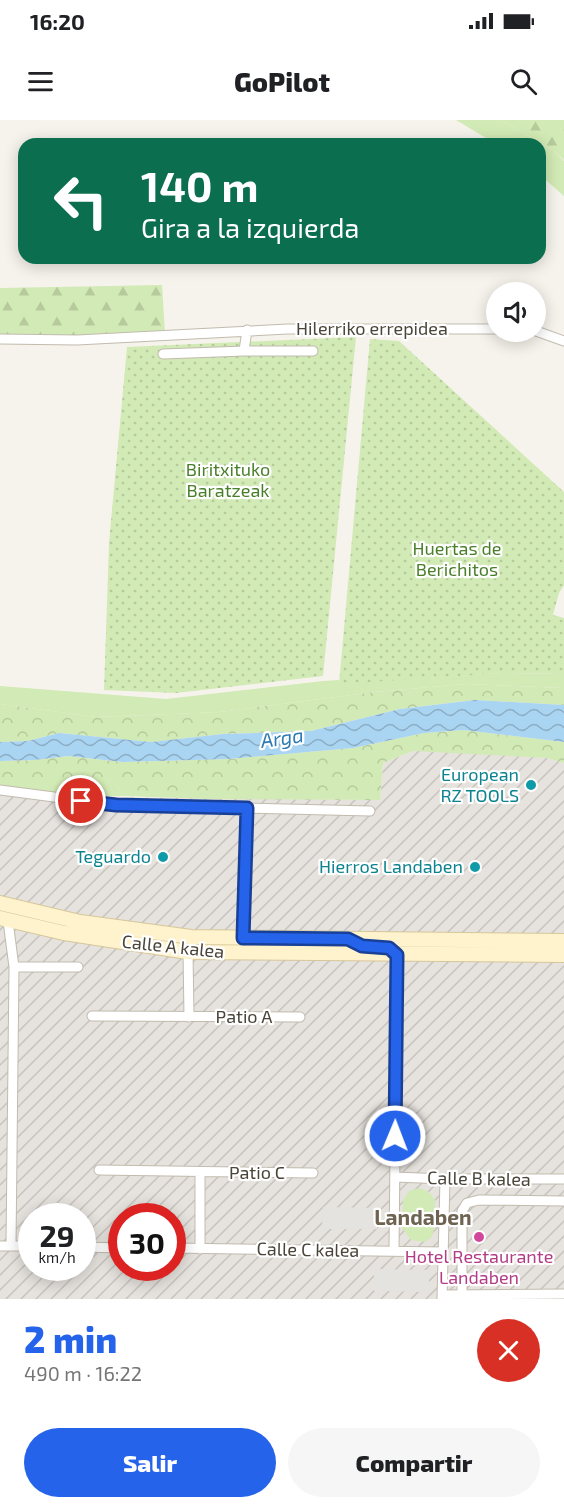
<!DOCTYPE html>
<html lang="es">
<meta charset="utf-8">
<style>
body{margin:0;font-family:"Exo 2",sans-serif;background:#f6f6f6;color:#202124;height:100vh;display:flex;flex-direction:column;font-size:22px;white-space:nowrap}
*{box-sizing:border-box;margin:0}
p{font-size:20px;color:#757577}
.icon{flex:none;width:33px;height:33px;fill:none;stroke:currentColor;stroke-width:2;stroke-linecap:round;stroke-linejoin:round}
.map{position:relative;height:1179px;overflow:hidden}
.side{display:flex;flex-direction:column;background:#fff;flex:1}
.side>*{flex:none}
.top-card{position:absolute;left:18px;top:18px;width:528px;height:126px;border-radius:18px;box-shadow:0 3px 15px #0003;background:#0b6e4f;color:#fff;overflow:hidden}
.buttons{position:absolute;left:486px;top:162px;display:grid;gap:12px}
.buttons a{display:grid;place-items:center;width:60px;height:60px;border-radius:50%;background:#fff;box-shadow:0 3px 15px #0003;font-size:30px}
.speed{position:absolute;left:18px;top:1083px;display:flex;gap:12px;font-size:30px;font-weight:700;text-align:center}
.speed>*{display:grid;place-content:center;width:78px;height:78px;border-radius:50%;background:#fff;box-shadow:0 3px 15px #0003;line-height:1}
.speed small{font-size:15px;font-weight:400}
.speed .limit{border:9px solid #d22;background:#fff;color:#111}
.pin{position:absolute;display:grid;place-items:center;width:51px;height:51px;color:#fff;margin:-26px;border:3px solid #fff;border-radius:50%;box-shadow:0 2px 6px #0007}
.me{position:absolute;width:66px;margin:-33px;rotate:1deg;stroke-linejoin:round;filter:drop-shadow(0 0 4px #0008)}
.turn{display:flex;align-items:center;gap:21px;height:126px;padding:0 24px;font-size:27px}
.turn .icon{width:78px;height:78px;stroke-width:2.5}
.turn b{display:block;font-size:42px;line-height:51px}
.round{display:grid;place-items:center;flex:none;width:63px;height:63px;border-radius:32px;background:#f6f6f6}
.head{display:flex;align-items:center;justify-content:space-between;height:102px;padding:0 24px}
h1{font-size:36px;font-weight:800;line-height:45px;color:#2563eb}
.button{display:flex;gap:12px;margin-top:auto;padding:12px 24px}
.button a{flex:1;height:69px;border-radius:36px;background:#2563eb;color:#fff;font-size:24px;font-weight:800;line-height:69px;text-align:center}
.button a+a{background:#f6f6f6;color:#202124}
.status{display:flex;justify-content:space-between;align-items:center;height:42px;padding:0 30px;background:#fff;direction:ltr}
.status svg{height:16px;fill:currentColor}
header{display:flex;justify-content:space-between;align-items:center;height:78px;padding:0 24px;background:#fff;font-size:27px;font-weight:800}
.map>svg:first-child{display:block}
.industrial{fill:url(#industrial-furrows);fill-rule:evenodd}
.grass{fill:#d2eab5}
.forest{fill:url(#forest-firs)}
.park{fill:url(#park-crowns)}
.garden{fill:url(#garden-dots)}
.parking{fill:#e5e3e0}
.water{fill:url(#water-waves)}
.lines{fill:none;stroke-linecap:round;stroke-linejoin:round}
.minor-casing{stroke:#c2bbae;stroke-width:11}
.secondary-casing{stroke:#d6c79b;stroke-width:16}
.minor{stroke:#fff;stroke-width:9}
.secondary{stroke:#fff3cd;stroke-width:14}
.route-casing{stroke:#184099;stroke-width:15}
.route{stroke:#2563eb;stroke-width:10}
.culture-dot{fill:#0f9aa8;stroke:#fff;stroke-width:2}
.hotel-dot{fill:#d1479c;stroke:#fff;stroke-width:2}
.labels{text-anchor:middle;stroke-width:4.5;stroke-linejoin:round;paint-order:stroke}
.street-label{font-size:18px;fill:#4b4439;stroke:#fff}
.park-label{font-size:18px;fill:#4a7f2a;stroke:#fff}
.culture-label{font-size:18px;fill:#0d838f;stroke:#fff;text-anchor:end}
.hotel-label{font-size:18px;fill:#b23c85;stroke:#fff}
.water-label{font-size:20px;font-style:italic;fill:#2e7ab2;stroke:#fff}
.quarter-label{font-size:21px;font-weight:bold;fill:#6e6250;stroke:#fff}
</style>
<div class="status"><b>16:20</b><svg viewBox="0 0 49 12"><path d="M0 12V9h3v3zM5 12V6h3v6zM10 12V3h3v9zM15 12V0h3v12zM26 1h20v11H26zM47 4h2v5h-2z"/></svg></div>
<header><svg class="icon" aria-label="menu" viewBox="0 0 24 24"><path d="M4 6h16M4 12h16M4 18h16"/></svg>GoPilot<svg class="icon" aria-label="search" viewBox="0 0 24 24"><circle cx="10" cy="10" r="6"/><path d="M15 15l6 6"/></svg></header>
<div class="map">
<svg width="564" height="1179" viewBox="0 0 564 1179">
<defs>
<pattern id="industrial-furrows" width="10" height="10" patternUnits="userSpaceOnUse" patternTransform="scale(1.5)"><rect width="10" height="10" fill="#e6e2dd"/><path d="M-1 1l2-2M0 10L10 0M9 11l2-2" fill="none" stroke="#c7c3be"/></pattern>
<pattern id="forest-firs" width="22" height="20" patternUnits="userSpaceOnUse" patternTransform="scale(1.5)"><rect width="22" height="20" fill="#d2eab5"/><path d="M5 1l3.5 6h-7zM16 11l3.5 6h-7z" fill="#b6ca9c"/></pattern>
<pattern id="park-crowns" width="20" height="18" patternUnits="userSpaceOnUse" patternTransform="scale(1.5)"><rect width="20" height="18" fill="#d2eab5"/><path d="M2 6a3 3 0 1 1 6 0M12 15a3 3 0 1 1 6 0" fill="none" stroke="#b6ca9c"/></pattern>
<pattern id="garden-dots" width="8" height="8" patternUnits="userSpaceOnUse" patternTransform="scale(1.5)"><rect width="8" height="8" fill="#d2eab5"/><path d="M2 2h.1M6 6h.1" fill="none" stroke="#b6ca9c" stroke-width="1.8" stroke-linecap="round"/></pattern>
<pattern id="water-waves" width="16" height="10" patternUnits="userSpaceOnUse" patternTransform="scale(1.5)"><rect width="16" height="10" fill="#a9d4f2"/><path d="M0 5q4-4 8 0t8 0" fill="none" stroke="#8caec5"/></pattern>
</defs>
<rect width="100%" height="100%" fill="#f6f3ec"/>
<!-- industrial -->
<path class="industrial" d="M472,630L547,638L564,643V1179H0V666L86,677L380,680L383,643L413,631ZM32,1096H82V1148H32ZM122,1096H172V1148H122Z"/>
<!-- grass -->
<path class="grass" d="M456,0H502L554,31L564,41V76L540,55V24H496Z
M502,553L564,554V568L464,564L375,572L220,592L96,597L0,584V566L166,579L323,561L339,560V563Z
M69,656L113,661L124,676L86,677L0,665V658Z
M420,1068L429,1072L435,1080V1104L432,1117L425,1122L411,1120L402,1108L403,1081L409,1071Z"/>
<!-- forest -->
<path class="forest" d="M502,0H564V40L554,31Z
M162,165L165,214L0,219V168Z"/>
<!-- park -->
<path class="park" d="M464,564L564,568V585L475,580L400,589L311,611L223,614L151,622L59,613L28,621L0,622V584L96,597L220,592L375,572Z
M463,610L564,622V643L547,638L413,631L383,643L380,680L209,679L124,676L113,661L44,657L0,659V641L35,640L69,636L122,642L229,639L353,628L424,613Z"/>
<!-- garden -->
<path class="garden" d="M356,217L323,556L176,573L104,570L109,423L127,227Z
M370,219L399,221L564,372V465L559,473L553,495L564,498V554L502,553L339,564Z"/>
<!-- parking -->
<path class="parking" d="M323,1087L377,1088V1109H322Z
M374,1149L429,1150V1172L374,1171Z"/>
<!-- water -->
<path class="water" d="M475,580L564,585V622L463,610L424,613L353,628L229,639L122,642L69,636L35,640L0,641V622L28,621L59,613L151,622L223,614L311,611L400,589Z"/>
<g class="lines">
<!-- minor casing -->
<g class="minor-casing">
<path id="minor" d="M536,211L564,221
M0,219L77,220L288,209H496
M244,231H313
M163,234L244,231L247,210
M0,670L115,685L370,691
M8,801L14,847L11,1126
M243,818L247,688
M188,832L189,897
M14,847H78
M92,896L300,897
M99,1050L313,1053
M395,1057L445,1059H564
M0,1126H32
M82,1127L122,1128
M172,1128L443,1132
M200,1129V1053
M394,1131L397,835
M462,1174V1091L467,1083L479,1080L564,1081
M442,1175L564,1174
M442,1179L445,1059"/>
</g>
<!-- secondary casing -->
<g class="secondary-casing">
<path id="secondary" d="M0,783L80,802L191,817L564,821
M0,798L64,813L188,832L564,835"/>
</g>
<!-- minor -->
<use href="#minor" class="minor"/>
<!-- secondary -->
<use href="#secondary" class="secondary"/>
</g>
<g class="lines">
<!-- route casing -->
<g class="route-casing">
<path id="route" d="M81,681L116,685L247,688L243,818L348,819L362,826L389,828L397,835L395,1016"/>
</g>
<!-- route -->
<use href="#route" class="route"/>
</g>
<!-- markers -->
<g class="culture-dot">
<circle cx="531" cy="665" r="6"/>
<circle cx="163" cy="737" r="6"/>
<circle cx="475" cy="747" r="6"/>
</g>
<circle class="hotel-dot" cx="479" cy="1117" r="6"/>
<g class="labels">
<!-- street labels -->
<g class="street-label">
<text x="372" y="215">Hilerriko errepidea</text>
<text transform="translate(173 827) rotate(6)" y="6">Calle A kalea</text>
<text x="244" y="903">Patio A</text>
<text x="257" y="1059">Patio C</text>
<text transform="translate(479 1059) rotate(1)" y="6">Calle B kalea</text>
<text transform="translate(308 1130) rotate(1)" y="6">Calle C kalea</text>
</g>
<!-- park labels -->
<g class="park-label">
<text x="228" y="356">Biritxituko<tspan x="228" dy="21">Baratzeak</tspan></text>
<text x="457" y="435">Huertas de<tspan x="457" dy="21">Berichitos</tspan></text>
</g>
<!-- culture labels -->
<g class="culture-label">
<text x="519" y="661">European<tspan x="519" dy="21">RZ TOOLS</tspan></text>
<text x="151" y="743">Teguardo</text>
<text x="463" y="753">Hierros Landaben</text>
</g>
<!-- hotel labels -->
<g class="hotel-label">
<text x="479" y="1143">Hotel Restaurante<tspan x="479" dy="21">Landaben</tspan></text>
</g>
<!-- water labels -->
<g class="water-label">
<text transform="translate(282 618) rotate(-8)" y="7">Arga</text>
</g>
<!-- quarter labels -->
<g class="quarter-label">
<text x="423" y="1105">Landaben</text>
</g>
</g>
</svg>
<div class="buttons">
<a><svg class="icon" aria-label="sound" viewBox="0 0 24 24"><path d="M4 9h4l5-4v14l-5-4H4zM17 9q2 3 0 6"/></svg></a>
</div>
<div class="speed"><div>29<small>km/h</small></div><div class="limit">30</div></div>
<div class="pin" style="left:81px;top:681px;background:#d93025"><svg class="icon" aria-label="arrive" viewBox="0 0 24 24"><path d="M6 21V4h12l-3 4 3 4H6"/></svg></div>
<svg class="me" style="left:395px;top:1016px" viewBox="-20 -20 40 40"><circle r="17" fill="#2563eb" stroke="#fff" stroke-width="3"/><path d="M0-11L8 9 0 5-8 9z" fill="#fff"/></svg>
<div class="top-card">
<div class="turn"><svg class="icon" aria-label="left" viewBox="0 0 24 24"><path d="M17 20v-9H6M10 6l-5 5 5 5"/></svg><div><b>140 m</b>Gira a la izquierda</div></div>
</div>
</div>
<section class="side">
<div class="head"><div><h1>2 min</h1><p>490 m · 16:22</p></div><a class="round" style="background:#d93025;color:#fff"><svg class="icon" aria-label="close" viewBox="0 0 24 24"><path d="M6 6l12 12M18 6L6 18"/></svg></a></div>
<div class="button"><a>Salir</a><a>Compartir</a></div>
</section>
